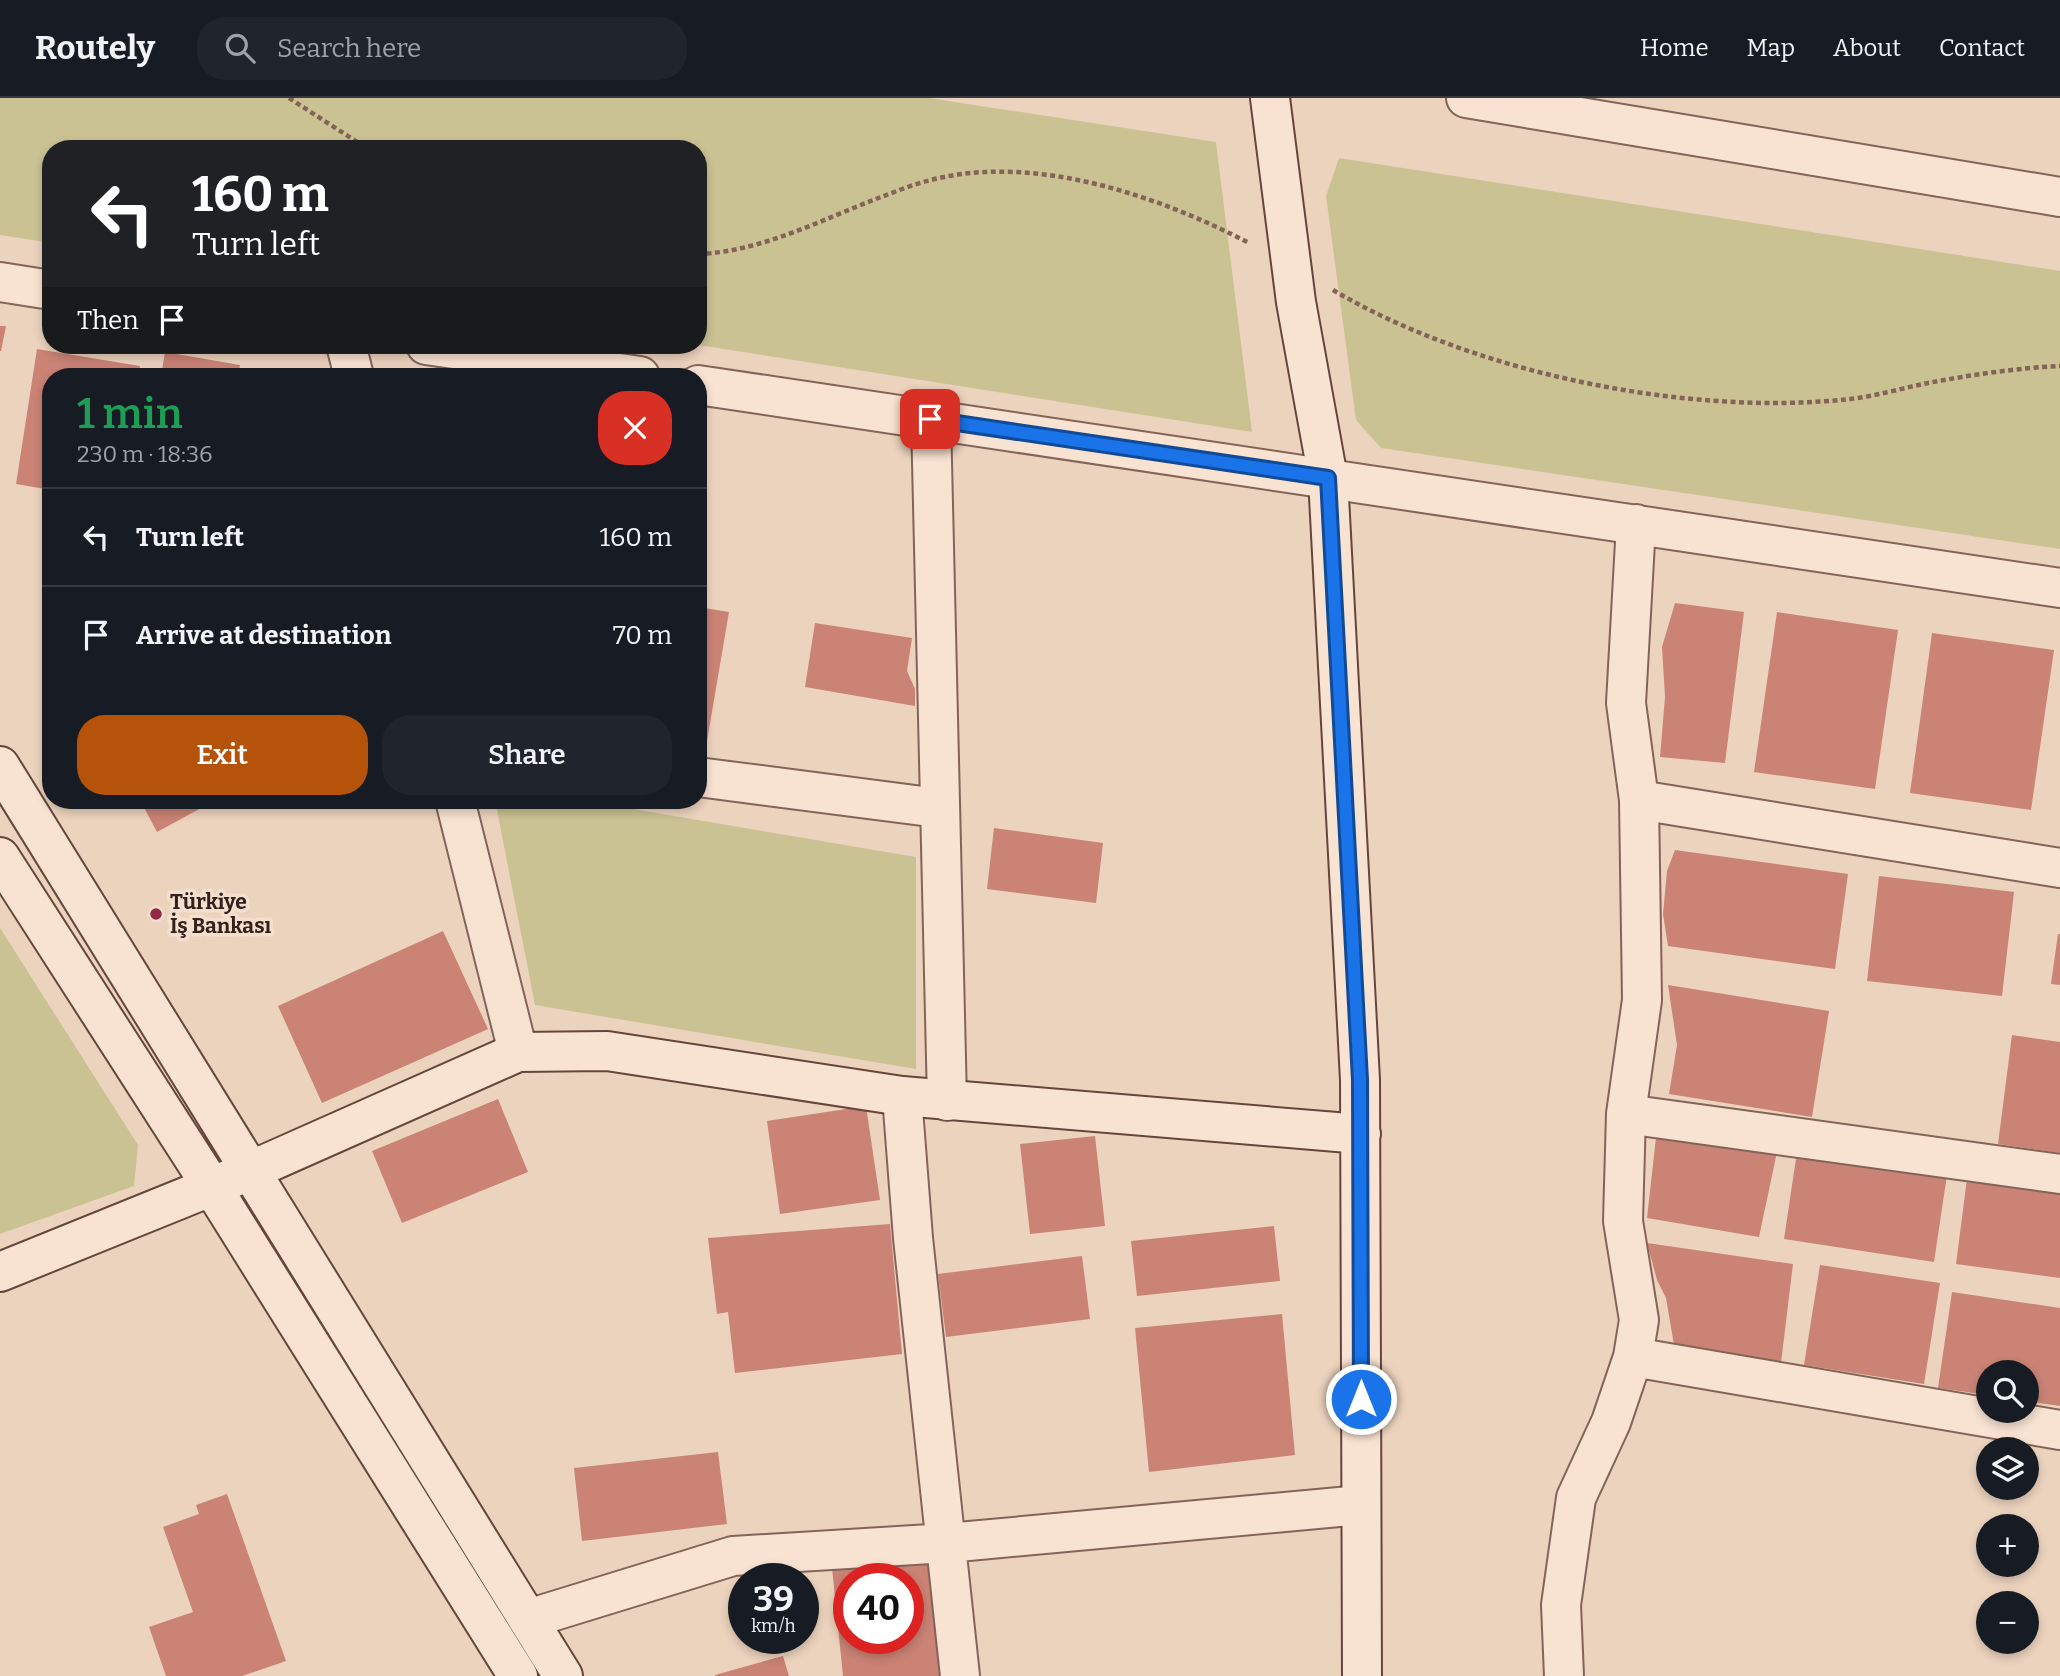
<!DOCTYPE html>
<meta charset="utf-8">
<style>
body{margin:0;font-family:Bitter,serif;background:#20242c;color:#f1f3f6;height:100vh;display:flex;flex-direction:column;font-size:26px;white-space:nowrap}
*{box-sizing:border-box;margin:0}
p{font-size:23px;color:#9ea1a6}
.icon{flex:none;width:38px;height:38px;fill:none;stroke:currentColor;stroke-width:2;stroke-linecap:round;stroke-linejoin:round}
.map{position:relative;flex:1;overflow:hidden}
.panel{position:absolute;left:42px;top:270px;width:665px;height:441px;display:flex;flex-direction:column;background:#171b24;border-radius:28px;box-shadow:0 4px 10px #0003}
.panel>*{flex:none}
.guide{position:absolute;left:42px;top:42px;width:665px;height:214px;border-radius:28px;box-shadow:0 4px 10px #0003;background:#202124;color:#fff;overflow:hidden}
.tools{position:absolute;left:1976px;top:1262px;display:grid;gap:14px}
.tools a{display:grid;place-items:center;width:63px;height:63px;border-radius:50%;background:#171b24;box-shadow:0 4px 10px #0003;font-size:35px}
.speed{position:absolute;left:728px;top:1465px;display:flex;gap:14px;font-size:35px;font-weight:700;text-align:center}
.speed>*{display:grid;place-content:center;width:91px;height:91px;border-radius:50%;background:#171b24;box-shadow:0 4px 10px #0003;line-height:1}
.speed small{font-size:18px;font-weight:400}
.speed .limit{border:10px solid #d22;background:#fff;color:#111}
.pin{position:absolute;display:grid;place-items:center;width:60px;height:60px;color:#fff;margin:-30px;border-radius:14px;box-shadow:0 4px 10px #0006}
.me{position:absolute;width:77px;margin:-38px;rotate:0deg;stroke-linejoin:round;filter:drop-shadow(0 0 5px #0008)}
.turn{display:flex;align-items:center;gap:24px;height:147px;padding:0 35px;font-size:32px}
.turn .icon{width:91px;height:91px;stroke-width:2.5}
.turn b{display:block;font-size:49px;line-height:60px}
.then{display:flex;align-items:center;height:66px;padding:0 35px;background:#0003;gap:14px;font-size:26px}
.round{display:grid;place-items:center;flex:none;width:74px;height:74px;border-radius:28px;background:#20242c}
.summary{display:flex;align-items:center;justify-content:space-between;height:119px;padding:0 35px}
h1{font-size:42px;font-weight:600;line-height:52px;color:#1e9e55}
.cta{display:flex;gap:14px;margin-top:auto;padding:14px 35px}
.cta a{flex:1;height:80px;border-radius:28px;background:#b45309;color:#fff;font-size:28px;font-weight:600;line-height:80px;text-align:center}
.cta a+a{background:#20242c;color:#f1f3f6}
ul{padding:0;list-style:none}
li{display:flex;align-items:center;gap:21px;height:98px;padding:0 35px;border-top:2px solid #363941}
li div{flex:1}
li b{display:block;font-size:26px}
li em{font-style:normal}
header{display:flex;align-items:center;gap:42px;box-sizing:border-box;height:98px;padding:0 35px;background:#171b24;border-bottom:2px solid #363941}
header strong{font-size:33px}
nav{display:flex;gap:38px;margin-inline-start:auto;font-size:24px}
.search{width:490px;height:63px;background:#20242c;display:flex;align-items:center;gap:18px;box-sizing:border-box;padding:0 24px;border-radius:28px;color:#9ea1a6;font-size:26px}
.map>svg:first-child{display:block}
.green{fill:#cac293}
.building{fill:#ca8375;fill-rule:evenodd}
.lines{fill:none;stroke-linecap:round;stroke-linejoin:round}
.street-casing{stroke:#846458;stroke-width:42}
.secondary-casing{stroke:#66463b;stroke-width:42}
.path{stroke:#846458;stroke-width:4.5;stroke-dasharray:5 3.5;stroke-linecap:butt}
.street{stroke:#f8e2d1;stroke-width:38}
.secondary{stroke:#f8e2d1;stroke-width:38}
.route-casing{stroke:#114b97;stroke-width:18}
.route{stroke:#1a73e8;stroke-width:12}
.poi-dot{fill:#912944;stroke:#f4dfce;stroke-width:2.5}
.labels{text-anchor:middle;stroke-width:7;stroke-linejoin:round;paint-order:stroke}
.poi-label{font-size:21px;font-weight:bold;fill:#34211c;stroke:#f4dfce;text-anchor:start}
</style>
<header>
<strong>Routely</strong>
<div class="search"><svg class="icon" aria-label="search" viewBox="0 0 24 24"><circle cx="10" cy="10" r="6"/><path d="M15 15l6 6"/></svg>Search here</div>
<nav><a>Home</a><a>Map</a><a>About</a><a>Contact</a></nav>
</header>
<div class="map">
<svg width="2060" height="1578" viewBox="0 0 2060 1578">
<rect width="100%" height="100%" fill="#ecd3be"/>
<!-- green -->
<path class="green" d="M0,0H929L1216,44L1252,334L698,247V51H51V145L0,137Z
M1339,60L2060,173V451L1381,350L1356,322L1326,98Z
M495,702H580L916,759V971L535,907Z
M0,830L138,1047L134,1088L0,1136Z"/>
<!-- building -->
<path class="building" d="M0,228H6L1,253H0Z
M37,251L140,268L138,278H51V392L16,386Z
M165,254L240,267L238,278H161Z
M1675,505L1744,514L1725,665L1660,659L1665,599L1662,549Z
M698,509L729,514L707,643L698,641Z
M1777,514L1898,532L1875,691L1754,674Z
M815,525L912,540L907,573L915,591V608L805,589Z
M1932,535L2054,552L2031,712L1910,695Z
M140,702H216L157,734Z
M994,730L1103,745L1096,805L987,791Z
M1675,752L1848,776L1835,871L1668,848L1663,816L1667,773Z
M1879,778L2014,794L2002,898L1867,883Z
M443,833L488,931L322,1005L278,908Z
M2058,836H2060V887L2051,886Z
M1668,887L1829,913L1812,1019L1669,996L1677,947Z
M2012,937L2060,944V1055L1998,1046Z
M498,1001L528,1074L402,1125L372,1053Z
M866,1008L880,1102L780,1116L767,1023Z
M1657,1031L1777,1054L1759,1139L1647,1120Z
M1095,1038L1105,1128L1030,1136L1020,1046Z
M1797,1054L1947,1077L1934,1164L1784,1141Z
M1967,1081L2060,1094V1180L1956,1166Z
M890,1126L902,1256L735,1275L728,1214L717,1216L708,1140Z
M1274,1128L1280,1183L1137,1198L1131,1143Z
M1647,1145L1793,1166L1781,1265L1674,1247L1666,1200L1657,1182Z
M1082,1158L1090,1221L946,1239L938,1176Z
M1820,1167L1940,1185L1924,1286L1804,1267Z
M1952,1194L2060,1210V1308L2026,1303V1274H1988V1297L1938,1290Z
M1282,1216L1295,1357L1149,1374L1135,1230Z
M718,1354L727,1426L582,1443L574,1370Z
M227,1396L286,1563L242,1578H166L149,1529L193,1514L163,1429L199,1416L196,1407Z
M932,1460L944,1578H843L832,1470ZM849,1480H908V1540H849Z
M783,1558L789,1578H715V1577Z"/>
<g class="lines">
<!-- street casing -->
<g class="street-casing">
<path id="street" d="M1466,0L2060,99
M0,184L51,192
M346,247L354,278
M426,247L640,278
M698,287L2060,490
M931,321L947,1003
M698,679L938,710
M455,702L518,954
M1639,702L2060,770
M902,998L913,1140L960,1578
M1626,1016L2060,1076
M1633,1259L2060,1332
M528,1521L733,1458L947,1445L1361,1407
M1564,1578L1561,1507L1576,1400L1611,1324L1633,1259L1639,1222L1623,1123L1626,1016L1642,902L1639,702L1626,605L1636,426"/>
</g>
<!-- secondary casing -->
<g class="secondary-casing">
<path id="secondary" d="M1270,0L1296,204L1328,380L1360,982L1362,1578
M0,668L563,1578
M0,759L212,1089L518,1578
M0,1174L252,1072L518,954L607,953L902,998L1361,1036"/>
</g>
<!-- path -->
<path class="path" d="M289,0L368,51
M698,156C761,154 823,121 881,99C897,93 914,86 931,82C1034,55 1159,98 1249,145
M1333,192C1473,275 1688,319 1850,301C1876,298 1903,290 1928,285C1970,277 2017,270 2060,268"/>
<!-- street -->
<use href="#street" class="street"/>
<!-- secondary -->
<use href="#secondary" class="secondary"/>
</g>
<g class="lines">
<!-- route casing -->
<g class="route-casing">
<path id="route" d="M930,321L1328,380L1360,982L1361,1301"/>
</g>
<!-- route -->
<use href="#route" class="route"/>
</g>
<!-- markers -->
<circle class="poi-dot" cx="156" cy="816" r="7"/>
<g class="labels">
<!-- poi labels -->
<g class="poi-label">
<text x="170" y="811">Türkiye<tspan x="170" dy="24">İş Bankası</tspan></text>
</g>
</g>
</svg>
<div class="tools">
<a><svg class="icon" aria-label="search" viewBox="0 0 24 24"><circle cx="10" cy="10" r="6"/><path d="M15 15l6 6"/></svg></a>
<a><svg class="icon" aria-label="layers" viewBox="0 0 24 24"><path d="M12 4l9 5-9 5-9-5zM3 14l9 5 9-5"/></svg></a>
<a>+</a>
<a>−</a>
</div>
<div class="speed"><div>39<small>km/h</small></div><div class="limit">40</div></div>
<div class="pin" style="left:930px;top:321px;background:#d93025"><svg class="icon" aria-label="arrive" viewBox="0 0 24 24"><path d="M6 21V4h12l-3 4 3 4H6"/></svg></div>
<svg class="me" style="left:1361px;top:1301px" viewBox="-20 -20 40 40"><circle r="17" fill="#1a73e8" stroke="#fff" stroke-width="3"/><path d="M0-11L8 9 0 5-8 9z" fill="#fff"/></svg>
<div class="guide">
<div class="turn"><svg class="icon" aria-label="left" viewBox="0 0 24 24"><path d="M17 20v-9H6M10 6l-5 5 5 5"/></svg><div><b>160 m</b>Turn left</div></div>
<div class="then">Then<svg class="icon" aria-label="arrive" viewBox="0 0 24 24"><path d="M6 21V4h12l-3 4 3 4H6"/></svg></div>
</div>
<section class="panel">
<div class="summary"><div><h1>1 min</h1><p>230 m · 18:36</p></div><a class="round" style="background:#d93025;color:#fff"><svg class="icon" aria-label="close" viewBox="0 0 24 24"><path d="M6 6l12 12M18 6L6 18"/></svg></a></div>
<ul>
<li><svg class="icon" aria-label="left" viewBox="0 0 24 24"><path d="M17 20v-9H6M10 6l-5 5 5 5"/></svg><div><b>Turn left</b></div><em>160 m</em></li>
<li><svg class="icon" aria-label="arrive" viewBox="0 0 24 24"><path d="M6 21V4h12l-3 4 3 4H6"/></svg><div><b>Arrive at destination</b></div><em>70 m</em></li>
</ul>
<div class="cta"><a>Exit</a><a>Share</a></div>
</section>
</div>
